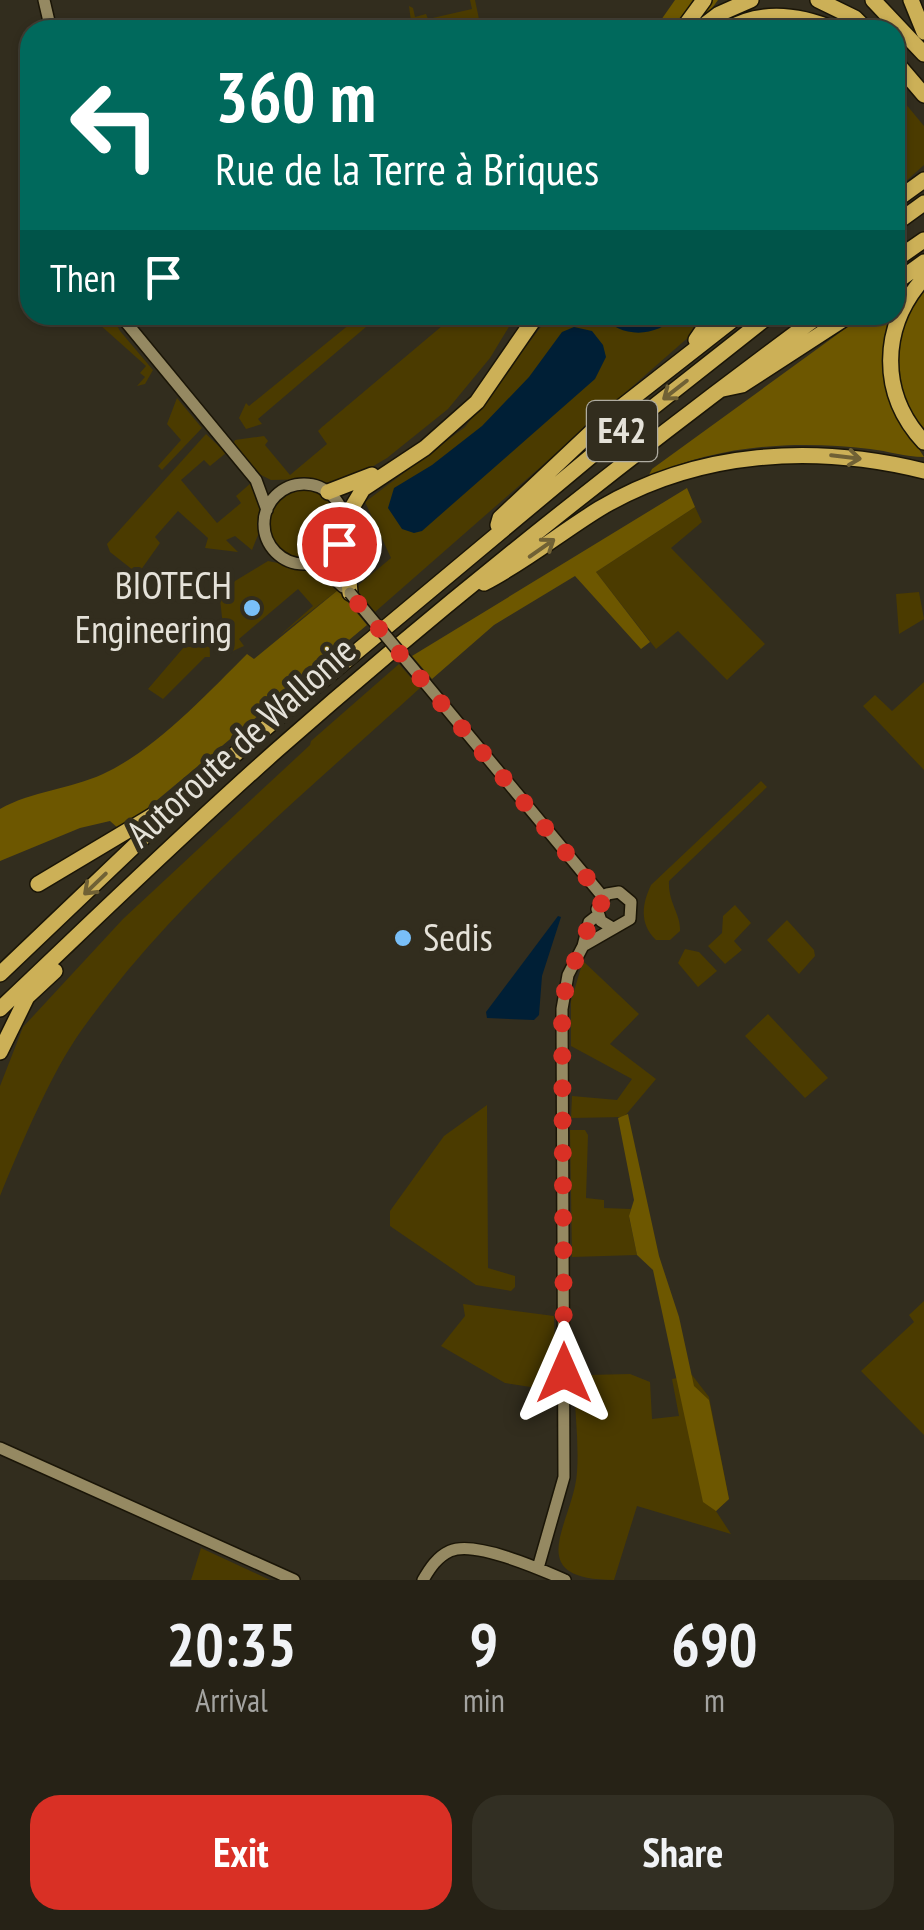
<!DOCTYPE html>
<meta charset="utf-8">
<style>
body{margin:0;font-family:"PT Sans Narrow",sans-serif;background:#322f23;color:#f1f3f6;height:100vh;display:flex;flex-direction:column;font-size:38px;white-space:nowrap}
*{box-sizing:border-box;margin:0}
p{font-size:32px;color:#a4a4a1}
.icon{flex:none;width:55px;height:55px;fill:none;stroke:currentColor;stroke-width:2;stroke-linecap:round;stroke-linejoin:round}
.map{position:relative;height:1580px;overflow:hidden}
.side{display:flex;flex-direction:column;background:#262216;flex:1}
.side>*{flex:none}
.guide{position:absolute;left:20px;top:20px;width:885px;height:305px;border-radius:30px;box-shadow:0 2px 8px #0004,0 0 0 2px #423f35;background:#00695c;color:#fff;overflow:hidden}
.pin{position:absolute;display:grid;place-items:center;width:85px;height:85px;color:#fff;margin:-42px;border:5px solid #fff;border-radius:50%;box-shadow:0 2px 10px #0007}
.me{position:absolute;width:110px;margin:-55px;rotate:0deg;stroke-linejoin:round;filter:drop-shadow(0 0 8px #0008)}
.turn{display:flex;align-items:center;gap:35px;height:210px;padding:0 30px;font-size:45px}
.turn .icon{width:130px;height:130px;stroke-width:2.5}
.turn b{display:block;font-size:70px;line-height:85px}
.then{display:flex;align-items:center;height:95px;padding:0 30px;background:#0003;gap:20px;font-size:38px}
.eta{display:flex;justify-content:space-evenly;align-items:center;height:170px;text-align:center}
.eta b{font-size:60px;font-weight:600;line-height:70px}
.cta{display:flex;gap:20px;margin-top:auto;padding:20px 30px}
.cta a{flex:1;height:115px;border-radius:30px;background:#d93025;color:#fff;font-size:40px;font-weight:600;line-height:115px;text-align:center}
.cta a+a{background:#322f23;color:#f1f3f6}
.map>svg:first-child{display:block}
.green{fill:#4b3b00}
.forest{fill:#6d5700}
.water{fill:#001f36}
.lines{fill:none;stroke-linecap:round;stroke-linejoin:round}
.secondary-casing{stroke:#1a1507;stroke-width:14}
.highway-casing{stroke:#1a1507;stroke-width:18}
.secondary{stroke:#958962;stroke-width:11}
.highway{stroke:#ccb057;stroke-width:15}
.secondary-bridge-casing{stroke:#1a1507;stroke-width:14;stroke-linecap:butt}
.secondary-bridge{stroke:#958962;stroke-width:11}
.oneway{stroke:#706135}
.route{stroke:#d93025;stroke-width:18;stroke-dasharray:0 32.4}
.poi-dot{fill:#79bff8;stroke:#322d1e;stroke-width:4}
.labels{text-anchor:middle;stroke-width:10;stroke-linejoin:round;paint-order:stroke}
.shield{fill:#322d1e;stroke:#afaca1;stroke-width:2.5}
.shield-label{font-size:35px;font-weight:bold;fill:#e5e2d9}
.poi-label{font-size:38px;fill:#e5e2d9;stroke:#322d1e;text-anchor:end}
.street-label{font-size:38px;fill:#e5e2d9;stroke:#322d1e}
</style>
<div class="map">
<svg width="924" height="1580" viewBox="0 0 924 1580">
<rect width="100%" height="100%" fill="#322d1e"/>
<!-- green -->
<path class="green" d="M470,0H475L479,19L419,28L417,21H411L409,6L413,8L415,17L426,14L428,19L472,9Z
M895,91L924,126V165L895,191Z
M89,315H111L120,331L153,370L145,384L137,386L145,377L140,373L146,366Z
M361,315H380L258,419L262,424L246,429L239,418L246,403L249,406Z
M451,315H516L490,358L448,409L387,458L348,481L332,484L312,479L271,480L259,474L233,445L235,440L264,436L268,441L265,445L290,475L327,444L318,431L322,427L442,326Z
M550,315H703L691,335L375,612L355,588L391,558L365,502L465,427Z
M177,398L202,428L162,470L158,466L181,440L167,424Z
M206,434L226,453L210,466L204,460L181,480L217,523L241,503L236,496L251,483C276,506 262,523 252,550L235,536L226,540L238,552L205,548L208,538L178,511L155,537L160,543L138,574L110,552L107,544Z
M270 524a34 34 0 1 1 68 0a34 34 0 1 1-68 0Z
M695,507L702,522L671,548L765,644L727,680L678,631L656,649L596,572Z
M268,561L328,573L338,590L278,637L313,606L298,589L239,639L244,646L226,654L220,599L235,581Z
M919,592L924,619L899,634L896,594Z
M209,630L210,657H205L163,699L148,689L184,647H190L189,631Z
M399,664L420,688C302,796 174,900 81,1031C51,1073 20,1147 0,1196V1086L23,1027L123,919L310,745L311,741Z
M924,682V770L863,706L875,695L892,711Z
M761,781L767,787L669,881C668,903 681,914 680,931L670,940H656C639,924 642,904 651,885Z
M735,905L751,923L734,941L742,950L725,964L708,946L722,933L723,916Z
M787,920L814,950L815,956L799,974L767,940Z
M685,949L699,952L717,971L698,987L678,963Z
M583,961L639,1014L610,1044L656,1079L624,1117L571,1118L572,1096L617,1100L632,1079L571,1046V1001Z
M768,1014L828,1078L805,1098L745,1036Z
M487,1105L488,1268L515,1276V1287L511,1291L476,1285L390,1226V1211L444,1136Z
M570,1130H585L588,1135L586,1198L604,1200V1208L631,1209L629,1217L637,1255L572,1257Z
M924,1301V1435L861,1371L914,1322L909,1315Z
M463,1304L554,1316L556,1391L505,1383L441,1346L465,1316Z
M630,1374L650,1382L652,1419L679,1416L672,1379L692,1375L709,1397L729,1499L716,1511L731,1534L637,1506L614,1580C519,1580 574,1522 577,1472C579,1444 575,1413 574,1384L588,1375Z
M201,1548L270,1580H191Z"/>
<!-- forest -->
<path class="forest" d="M675,0H718L696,30H654Z
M924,273L888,330L906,429L924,457C905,457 888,451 870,449C794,440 717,445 648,477L652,469L864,315H895V294Z
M924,291V431C902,405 886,366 898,332C902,318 915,303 924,291Z
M687,488L695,507L596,572L650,642L641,649L575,576L494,625L432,679L412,656Z
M338,590L367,625L126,826L119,829L110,821L80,828L0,861V809C32,791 70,789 103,774C155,750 207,694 247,654L254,659Z
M628,1114L659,1256L679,1317L694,1386L709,1400L729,1499L716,1511L703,1502L653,1270L637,1255L629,1216L634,1200L618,1118Z"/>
<!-- water -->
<path class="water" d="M601,315H678C656,338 621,339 601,315Z
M574,327L592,331L603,345L606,357L595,379L422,531L414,533L402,529L388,508L394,488L432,465L482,426L529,377L562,332Z
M558,916L561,917L542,976L539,1015L534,1020L487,1018L486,1012Z"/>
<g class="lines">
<!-- secondary casing -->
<g class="secondary-casing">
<path id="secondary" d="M44,0L51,30
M120,315L256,480L267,510
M264 524a40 40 0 1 1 80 0a40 40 0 1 1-80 0Z
M339,545V565L346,585
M310,564L328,573L343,587
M426,684L603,897
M583,946L630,919L631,902L619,892L607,894L597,909L601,921L611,927
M0,1448L294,1580
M538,1568L564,1477L562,1009L568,975L583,946L589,922L598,915
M423,1580C430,1568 437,1557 450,1551C475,1540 540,1569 565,1580"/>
</g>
<!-- highway casing -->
<g class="highway-casing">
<path id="highway" d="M818,0L855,18L867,30
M873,0L924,54
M911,0L924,32
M682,30L704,0
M698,30L719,14L751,0
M726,30C761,9 801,15 836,30
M895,61L924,95
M895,201L924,180
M895,224L924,203
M895,260L924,240
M924,278C880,327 879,394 924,442
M895,283L924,262
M696,340L713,315
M723,389L742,385L850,315
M328,492L372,475
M344,521L363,489L425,448L477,402L537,315
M498,525L500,518L602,422L739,315
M484,583C525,562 560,533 599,509C698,450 815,444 924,471
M350,593C348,566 345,540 356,514
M38,884L162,810
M0,974L191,792L294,704L595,453L770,315
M0,1009C92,922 182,834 277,750C451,597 633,453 820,315
M0,1052L27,997L55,971"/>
</g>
<!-- secondary -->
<use href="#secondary" class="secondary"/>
<!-- highway -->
<use href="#highway" class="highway"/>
<!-- secondary-bridge casing -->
<g class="secondary-bridge-casing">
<path id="secondary-bridge" d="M350,593L426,684"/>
</g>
<!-- secondary-bridge -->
<use href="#secondary-bridge" class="secondary-bridge"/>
</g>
<!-- one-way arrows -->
<defs><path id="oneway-shaft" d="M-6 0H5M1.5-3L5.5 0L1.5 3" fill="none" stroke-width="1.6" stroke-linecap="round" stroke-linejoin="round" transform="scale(2.5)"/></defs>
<g class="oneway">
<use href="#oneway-shaft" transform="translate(675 390) rotate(142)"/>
<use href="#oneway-shaft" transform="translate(846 457) rotate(7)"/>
<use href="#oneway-shaft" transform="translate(542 548) rotate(-35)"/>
<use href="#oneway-shaft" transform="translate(95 884) rotate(136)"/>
</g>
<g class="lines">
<!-- route -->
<path class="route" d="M339,544V565L350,594L603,897L598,915L589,922L583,946L568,974L562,1009L564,1373"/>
</g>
<!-- markers -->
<g class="poi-dot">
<circle cx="252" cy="608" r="10"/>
<circle cx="403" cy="938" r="10"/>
</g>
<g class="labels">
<!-- shield labels -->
<rect class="shield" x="587" y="401" width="70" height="60" rx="8"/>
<g class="shield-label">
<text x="622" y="443">E42</text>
</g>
<!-- poi labels -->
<g class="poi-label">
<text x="232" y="599">BIOTECH<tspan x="232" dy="44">Engineering</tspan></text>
<text x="423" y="951" text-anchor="start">Sedis</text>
</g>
<!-- street labels -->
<g class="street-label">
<text transform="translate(241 742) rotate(-42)" y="13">Autoroute de Wallonie</text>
</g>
</g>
</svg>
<div class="pin" style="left:339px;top:544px;background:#d93025"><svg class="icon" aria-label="arrive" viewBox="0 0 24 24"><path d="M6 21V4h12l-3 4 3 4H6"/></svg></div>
<svg class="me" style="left:564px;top:1373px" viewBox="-20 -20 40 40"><path d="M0-17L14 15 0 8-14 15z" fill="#d93025" stroke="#fff" stroke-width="4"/></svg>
<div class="guide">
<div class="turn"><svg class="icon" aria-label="left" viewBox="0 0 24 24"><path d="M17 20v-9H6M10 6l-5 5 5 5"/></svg><div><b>360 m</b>Rue de la Terre à Briques</div></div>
<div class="then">Then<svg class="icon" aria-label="arrive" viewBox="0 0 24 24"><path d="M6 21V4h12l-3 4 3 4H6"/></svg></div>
</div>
</div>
<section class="side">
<div class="eta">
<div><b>20:35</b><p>Arrival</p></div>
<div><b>9</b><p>min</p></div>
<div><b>690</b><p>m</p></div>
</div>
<div class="cta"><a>Exit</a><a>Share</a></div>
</section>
